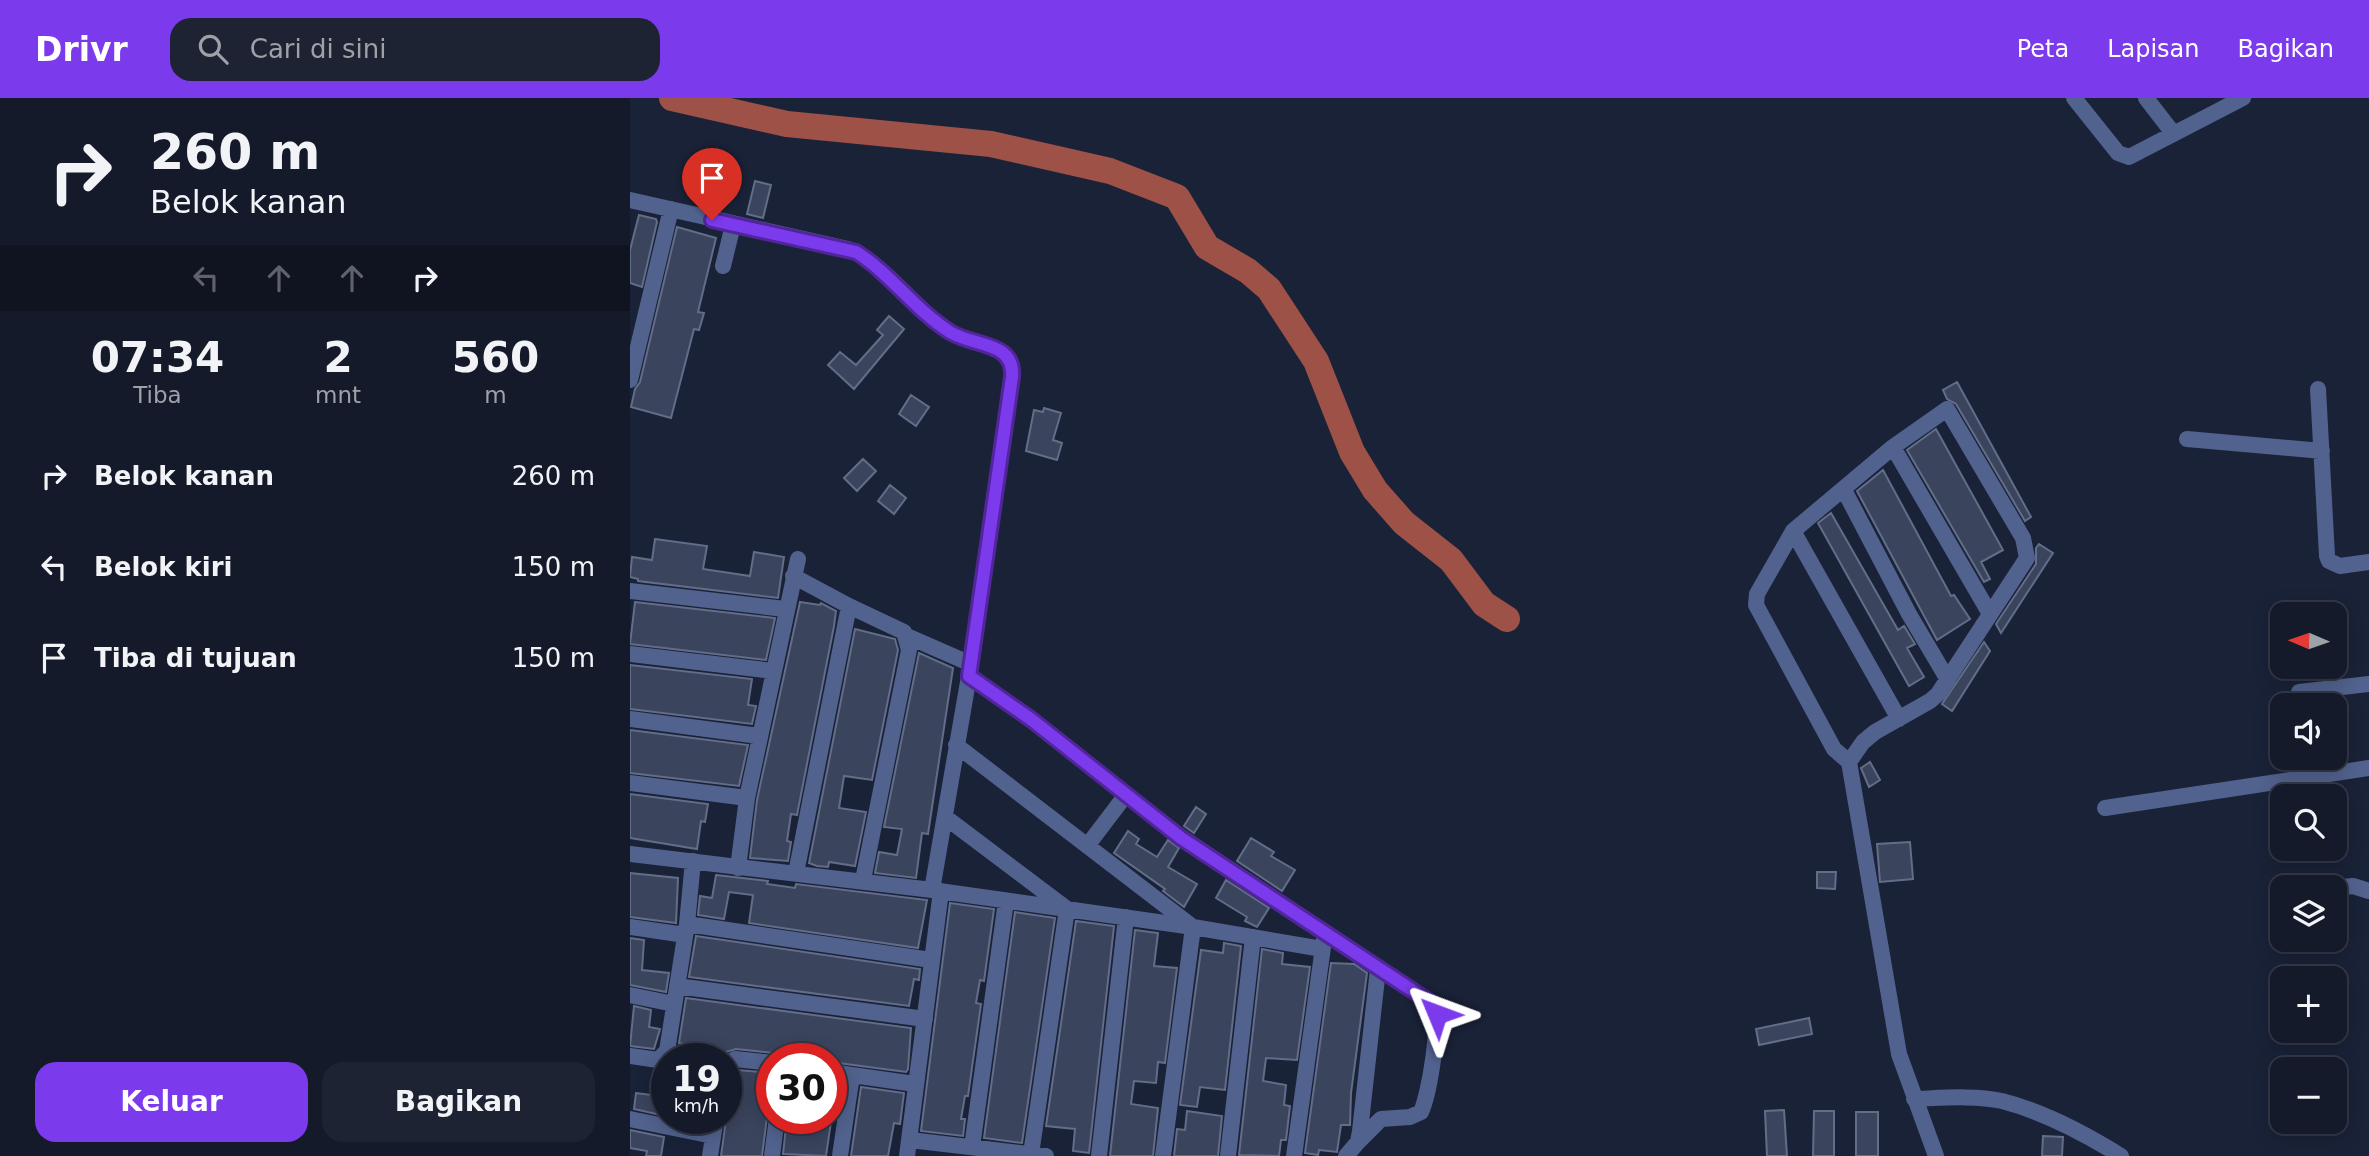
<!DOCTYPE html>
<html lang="id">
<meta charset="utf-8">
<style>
body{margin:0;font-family:"DejaVu Sans",sans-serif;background:#1d2332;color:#f1f3f6;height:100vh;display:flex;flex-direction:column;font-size:26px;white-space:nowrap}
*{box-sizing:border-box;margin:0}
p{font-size:23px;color:#9da1a8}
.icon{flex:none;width:38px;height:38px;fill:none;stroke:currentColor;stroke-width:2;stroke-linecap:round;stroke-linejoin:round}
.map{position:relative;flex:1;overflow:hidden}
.details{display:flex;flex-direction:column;background:#141a2a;width:630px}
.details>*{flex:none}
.guide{background:#141a2a;color:#f1f3f6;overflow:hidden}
.needle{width:46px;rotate:272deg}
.tools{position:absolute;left:1640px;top:504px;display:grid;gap:14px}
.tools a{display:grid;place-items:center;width:77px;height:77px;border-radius:14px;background:#141a2a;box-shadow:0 4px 18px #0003,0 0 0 2px #333847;font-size:35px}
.speed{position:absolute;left:21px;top:945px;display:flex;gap:14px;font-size:35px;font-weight:700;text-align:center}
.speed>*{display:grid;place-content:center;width:91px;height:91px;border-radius:50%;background:#141a2a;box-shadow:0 4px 18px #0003,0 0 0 2px #333847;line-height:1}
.speed small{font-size:18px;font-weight:400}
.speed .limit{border:10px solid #d22;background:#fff;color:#111}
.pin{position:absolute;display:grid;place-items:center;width:60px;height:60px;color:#fff;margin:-72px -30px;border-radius:50% 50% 50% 0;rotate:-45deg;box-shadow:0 0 7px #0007}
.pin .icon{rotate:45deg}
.me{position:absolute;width:77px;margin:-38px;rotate:314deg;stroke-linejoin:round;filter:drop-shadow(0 0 5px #0008)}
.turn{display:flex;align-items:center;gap:24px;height:147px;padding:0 35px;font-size:32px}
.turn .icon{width:91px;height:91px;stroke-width:2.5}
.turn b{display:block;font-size:49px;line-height:60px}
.lanes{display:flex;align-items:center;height:66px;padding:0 35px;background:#0003;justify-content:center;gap:35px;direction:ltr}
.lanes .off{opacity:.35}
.eta{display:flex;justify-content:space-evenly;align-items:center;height:119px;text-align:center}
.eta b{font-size:42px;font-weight:700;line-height:49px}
.cta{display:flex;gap:14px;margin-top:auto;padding:14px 35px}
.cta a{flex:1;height:80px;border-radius:21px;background:#7c3aed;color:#fff;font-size:28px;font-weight:700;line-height:80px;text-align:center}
.cta a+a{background:#1d2332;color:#f1f3f6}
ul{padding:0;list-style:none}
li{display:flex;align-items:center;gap:21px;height:91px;padding:0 35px}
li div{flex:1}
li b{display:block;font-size:26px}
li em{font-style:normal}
header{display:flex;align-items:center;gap:42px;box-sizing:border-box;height:98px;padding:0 35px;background:#7c3aed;color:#fff}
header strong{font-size:33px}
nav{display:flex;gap:38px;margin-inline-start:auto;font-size:24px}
.search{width:490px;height:63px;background:#1d2332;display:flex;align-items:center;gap:18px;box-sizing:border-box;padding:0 24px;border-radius:21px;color:#9da1a8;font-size:26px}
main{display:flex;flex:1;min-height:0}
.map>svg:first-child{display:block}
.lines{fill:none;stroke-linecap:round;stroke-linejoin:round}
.river{stroke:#9d5147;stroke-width:26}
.building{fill:#3a445d;stroke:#626d88;stroke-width:2}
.minor{stroke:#51628e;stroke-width:16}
.route-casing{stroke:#51269a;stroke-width:18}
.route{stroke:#7c3aed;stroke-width:12}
</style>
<header>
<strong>Drivr</strong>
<div class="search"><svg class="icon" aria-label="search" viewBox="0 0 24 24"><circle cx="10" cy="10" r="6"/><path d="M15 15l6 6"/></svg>Cari di sini</div>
<nav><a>Peta</a><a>Lapisan</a><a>Bagikan</a></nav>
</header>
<main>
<section class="details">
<div class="guide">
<div class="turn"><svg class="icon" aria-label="right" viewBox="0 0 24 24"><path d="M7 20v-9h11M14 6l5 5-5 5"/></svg><div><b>260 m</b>Belok kanan</div></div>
<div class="lanes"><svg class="icon off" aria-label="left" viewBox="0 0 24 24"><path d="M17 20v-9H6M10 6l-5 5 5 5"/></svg><svg class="icon off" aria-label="ahead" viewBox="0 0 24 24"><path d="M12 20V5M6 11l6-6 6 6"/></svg><svg class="icon off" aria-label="ahead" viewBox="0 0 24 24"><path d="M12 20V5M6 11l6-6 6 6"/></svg><svg class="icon" aria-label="right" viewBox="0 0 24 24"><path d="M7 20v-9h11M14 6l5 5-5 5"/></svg></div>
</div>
<div class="eta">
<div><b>07:34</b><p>Tiba</p></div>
<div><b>2</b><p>mnt</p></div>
<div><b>560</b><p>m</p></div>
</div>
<ul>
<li><svg class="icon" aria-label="right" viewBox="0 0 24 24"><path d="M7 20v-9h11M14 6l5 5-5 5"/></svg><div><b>Belok kanan</b></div><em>260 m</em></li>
<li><svg class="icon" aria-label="left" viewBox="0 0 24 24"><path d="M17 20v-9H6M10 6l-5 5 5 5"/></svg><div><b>Belok kiri</b></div><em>150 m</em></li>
<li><svg class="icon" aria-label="arrive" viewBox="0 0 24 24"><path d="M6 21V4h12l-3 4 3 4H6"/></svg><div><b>Tiba di tujuan</b></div><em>150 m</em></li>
</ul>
<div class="cta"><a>Keluar</a><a>Bagikan</a></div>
</section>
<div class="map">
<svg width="1739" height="1058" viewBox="0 0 1739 1058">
<rect width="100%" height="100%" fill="#1a2238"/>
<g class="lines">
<!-- river -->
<path class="river" d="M42,0L157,26L361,46L480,73L547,99L577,149L618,173L639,191L686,263L722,354L745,392L774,425L821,462L854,506L877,521"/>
</g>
<!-- building -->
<path class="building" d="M125,83L141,87L133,120L117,116Z
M9,117L26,121L27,124L12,189L0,185V152Z
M47,129L86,140L68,214L74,215L69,232L64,231L41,320L1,309L5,291L10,284Z
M259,218L274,231L224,291L198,267L210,254L226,267L253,237L247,232Z
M1327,284L1401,419L1395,423L1326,306L1317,301L1313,292Z
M281,297L299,309L286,328L269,316Z
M414,310L431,315L423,342L432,345L427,362L396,353L404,312L413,314Z
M1306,331L1373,452L1351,464L1360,481L1354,484L1277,352Z
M233,361L246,373L227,393L214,380Z
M1253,372L1321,498L1324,497L1340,521L1307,542L1227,393Z
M260,387L276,400L264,416L248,403Z
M1201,415L1268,532L1274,528L1285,546L1277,550L1294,579L1279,588L1188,425Z
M25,441L77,448L73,471L120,478L124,454L154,459L148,500L8,483V481L0,479L2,459L22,462Z
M1409,446L1423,455L1371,535L1366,526L1406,466V450Z
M5,504L145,520L136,562L0,546Z
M170,504L190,507L191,505L206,513L204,528L167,717L161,716L157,743L161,744L158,763L120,760L127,702Z
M225,531L265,541L268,552L242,682L214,678L209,710L236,714L225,768L199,764L198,769L187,768L179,765Z
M1354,544L1360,553L1322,613L1312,606Z
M289,555L323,570L298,736L292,735L286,780L245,775L249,754L267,757L272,731L254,729Z
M0,567L122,581L118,607L126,608L122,626L0,611Z
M0,632L118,647L109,688L0,675Z
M1240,664L1250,682L1239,689L1231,670Z
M0,696L78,706L75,724L71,723L67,751L0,740Z
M566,709L576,716L564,735L554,728Z
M498,733L509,741L506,746L527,759L538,742L549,750L538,769L567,786L554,809L533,793L535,791L484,755Z
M621,740L644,754L641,758L665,772L652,793L607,763Z
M1280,744L1283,781L1250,784L1247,746Z
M1187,774H1206L1205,791L1187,790Z
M0,775L48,780L46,825L0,819Z
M86,777L138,783L137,786L165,790L166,786L297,802L288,850L119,825L123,797L99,794L94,821L68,817L70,798L82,800Z
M596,782L639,810L627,829L615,823L617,819L586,800Z
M320,805L364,811L354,883L350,882L346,905L351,906L338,998H335L331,1021H335L333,1038L291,1033Z
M385,814L425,820L392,1045L354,1040Z
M446,823L484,828L459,1055L443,1053L445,1031L416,1028Z
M505,832L528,835L524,868L547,870L535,965L528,964L526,985L504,983L501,1006L528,1010L523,1058H480Z
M66,838L290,871L289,882L284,881L279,908L59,879Z
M0,840L14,842L12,872L39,875L36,894L0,887Z
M594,845L611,848L595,992L570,989L567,1009L550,1007L571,852L593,855Z
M632,851L653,855L652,866L680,869L667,962L636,960L633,983L656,987L654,1007L660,1008L656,1042H651L649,1058L609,1057Z
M701,865L724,866L737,875L721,995L720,1027H711L707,1054L689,1052L688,1057L675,1055Z
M56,900L281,930L278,971L276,974L201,964V961H179L157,956L156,961L143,955L106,951L96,954L49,945Z
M4,908L21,912L19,929L30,931L24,951L0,948Z
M1179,920L1182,936L1129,947L1126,931Z
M107,972L142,975V1008L137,1019L132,1058H91L96,1022L97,976Z
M231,989L274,995L270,1026L264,1025L258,1058H221Z
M6,995L37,999L35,1018L4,1011Z
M1154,1012L1157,1058H1137L1135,1013Z
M557,1013L592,1018L588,1058H544L547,1031L555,1032Z
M1184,1013H1204V1058H1183Z
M1226,1014H1248V1058H1226Z
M157,1020L201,1024L196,1058L153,1056Z
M0,1032L34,1039L31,1058H16L17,1053L0,1050Z
M1413,1038L1433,1039L1432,1058H1412Z"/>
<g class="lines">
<!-- minor -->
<path class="minor" d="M1444,0L1488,55L1499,59L1613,0
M1516,0L1543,35
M0,102L218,151C259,169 283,210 319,234C344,249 384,243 382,279L339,578L302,792L563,829L692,851
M93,168L103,127
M0,282L41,111
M1688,291L1697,458L1699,463L1710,468L1739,464
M1557,341L1692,353
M1263,349L1360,516
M1214,392L1279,516L1318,582
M1163,433L1127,496L1126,507L1204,651L1219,664
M163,478L219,508
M0,493L155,511
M277,538L341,566
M0,556L143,573
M339,578L402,622L551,739L803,906C812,921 799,997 791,1014L780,1019L751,1021L728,1044
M1669,594L1739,586
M0,621L129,638
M1269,621L1163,433L1263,349L1317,311L1393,440L1397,460L1308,596L1300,603L1245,634L1233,644L1219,664L1269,956L1306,1058
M326,647L563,829L533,1058
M0,685L117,700
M1475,710L1739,670
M315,719L437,811L401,1056
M457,748L495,698
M0,756L302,792
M108,770L117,700L168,461
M166,775L219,508L274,534L279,552L233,782
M1704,790L1723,788L1739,793
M1650,800H1652
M57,826L301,862
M0,829L55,837
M47,888L295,921
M0,897L44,906
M36,957L67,961
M0,958L28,962L37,953L57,826L63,763
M96,966L105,961L142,965
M201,974L285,986
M1284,1001C1312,1000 1344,997 1372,1003C1415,1014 1454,1035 1491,1058
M0,1021L83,1038
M280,1042L416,1058
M342,1049L376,803
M80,1058L86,1020
M142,1058L147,1020
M210,1058L222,977
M277,1058L311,793
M469,1058L496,819
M598,1058L623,839
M664,1058L694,842
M716,1058L728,1044L730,1033L748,871"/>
</g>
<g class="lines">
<!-- route casing -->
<g class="route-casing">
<path id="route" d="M82,122L226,154C261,176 285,212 320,234C344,249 385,243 382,279L339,578L402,622L551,740L803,906L807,916"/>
</g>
<!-- route -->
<use href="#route" class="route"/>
</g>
</svg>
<div class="tools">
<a><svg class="needle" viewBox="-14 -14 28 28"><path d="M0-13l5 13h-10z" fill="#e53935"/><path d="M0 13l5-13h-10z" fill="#9da1a8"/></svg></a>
<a><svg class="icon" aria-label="sound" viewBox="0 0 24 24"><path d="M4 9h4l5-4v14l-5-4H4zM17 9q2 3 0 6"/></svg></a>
<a><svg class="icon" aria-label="search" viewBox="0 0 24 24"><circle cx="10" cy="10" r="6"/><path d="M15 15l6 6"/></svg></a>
<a><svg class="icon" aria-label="layers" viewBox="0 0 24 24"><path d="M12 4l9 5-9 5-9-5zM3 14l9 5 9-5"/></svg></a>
<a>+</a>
<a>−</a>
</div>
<div class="speed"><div>19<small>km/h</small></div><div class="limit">30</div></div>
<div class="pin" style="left:82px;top:122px;background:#d93025"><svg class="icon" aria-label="arrive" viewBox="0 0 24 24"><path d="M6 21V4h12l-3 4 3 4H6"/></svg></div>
<svg class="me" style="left:807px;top:916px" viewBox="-20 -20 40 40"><path d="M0-17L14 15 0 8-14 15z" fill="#7c3aed" stroke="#fff" stroke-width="4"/></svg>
</div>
</main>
